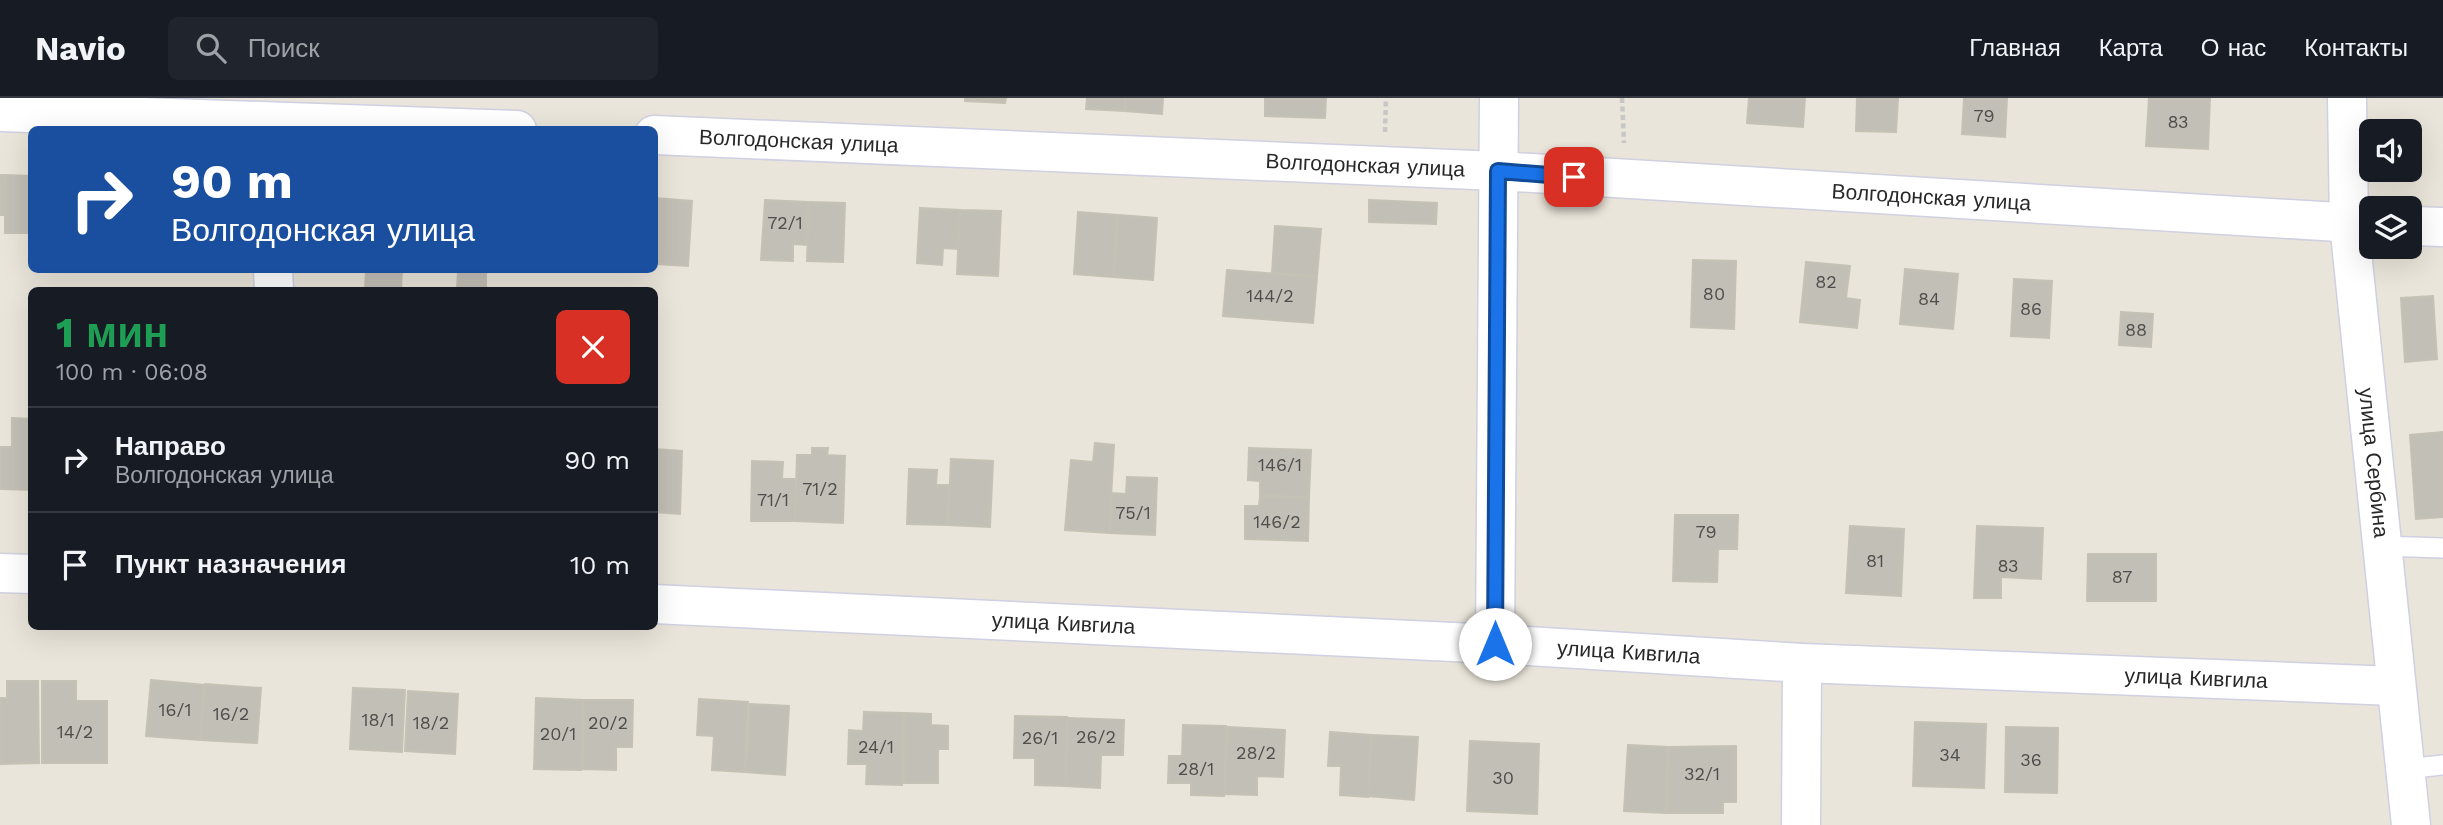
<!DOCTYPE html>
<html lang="ru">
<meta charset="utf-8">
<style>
body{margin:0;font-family:"Work Sans",sans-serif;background:#20242c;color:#f1f3f6;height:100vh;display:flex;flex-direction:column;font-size:26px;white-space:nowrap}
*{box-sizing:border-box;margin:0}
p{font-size:23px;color:#9ea1a6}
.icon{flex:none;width:38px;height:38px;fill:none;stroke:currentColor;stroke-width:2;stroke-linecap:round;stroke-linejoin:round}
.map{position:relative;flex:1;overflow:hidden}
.side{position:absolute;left:28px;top:189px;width:630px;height:343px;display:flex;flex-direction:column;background:#171b24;border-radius:10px;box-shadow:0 7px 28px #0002}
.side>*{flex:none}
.guide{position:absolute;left:28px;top:28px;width:630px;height:147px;border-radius:10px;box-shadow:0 7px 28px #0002;background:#1a4fa0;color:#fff;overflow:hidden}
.controls{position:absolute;left:2359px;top:21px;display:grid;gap:14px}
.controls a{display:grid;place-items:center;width:63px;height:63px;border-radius:10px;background:#171b24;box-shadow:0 7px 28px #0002;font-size:35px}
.pin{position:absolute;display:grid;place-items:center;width:60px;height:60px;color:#fff;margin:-30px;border-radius:14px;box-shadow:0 4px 10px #0006}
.me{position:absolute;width:77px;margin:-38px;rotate:0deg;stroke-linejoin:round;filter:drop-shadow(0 0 5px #0008)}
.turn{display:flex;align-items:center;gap:24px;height:147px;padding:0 28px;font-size:32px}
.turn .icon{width:91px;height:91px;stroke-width:2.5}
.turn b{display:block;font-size:49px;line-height:60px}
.round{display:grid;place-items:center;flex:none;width:74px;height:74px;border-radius:10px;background:#20242c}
.headline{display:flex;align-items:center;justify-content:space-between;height:119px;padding:0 28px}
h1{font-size:42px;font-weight:700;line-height:52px;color:#1e9e55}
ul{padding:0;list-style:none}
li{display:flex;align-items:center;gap:21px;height:105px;padding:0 28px;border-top:2px solid #363941}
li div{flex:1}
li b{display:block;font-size:26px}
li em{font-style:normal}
header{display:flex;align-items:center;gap:42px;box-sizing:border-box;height:98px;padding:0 35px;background:#171b24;border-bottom:2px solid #363941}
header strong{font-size:33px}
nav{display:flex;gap:38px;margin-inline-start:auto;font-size:24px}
.search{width:490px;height:63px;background:#20242c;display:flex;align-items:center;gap:18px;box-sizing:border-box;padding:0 24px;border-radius:10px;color:#9ea1a6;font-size:26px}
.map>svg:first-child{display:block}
.building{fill:#c2bfb6;stroke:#c5c1b4;stroke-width:2}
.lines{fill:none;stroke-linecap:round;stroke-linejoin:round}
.service-casing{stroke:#cfd0e1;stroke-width:22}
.minor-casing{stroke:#cfd0e1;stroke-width:41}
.tertiary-casing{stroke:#cfd0e1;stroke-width:41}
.path{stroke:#c7c7c7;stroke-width:4.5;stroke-dasharray:5 3.5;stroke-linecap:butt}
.service{stroke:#fff;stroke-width:19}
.minor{stroke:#fff;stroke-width:38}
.tertiary{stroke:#fff;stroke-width:38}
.route-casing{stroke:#114b97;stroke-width:18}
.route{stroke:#1a73e8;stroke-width:12}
.labels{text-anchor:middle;stroke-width:7;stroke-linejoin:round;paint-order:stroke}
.number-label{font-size:18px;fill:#4e4e4c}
.street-label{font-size:21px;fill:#282828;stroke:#fff}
</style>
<header>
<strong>Navio</strong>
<div class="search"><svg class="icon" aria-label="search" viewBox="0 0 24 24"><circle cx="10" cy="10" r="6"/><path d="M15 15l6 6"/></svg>Поиск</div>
<nav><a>Главная</a><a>Карта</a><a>О нас</a><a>Контакты</a></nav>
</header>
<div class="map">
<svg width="2443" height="727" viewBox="0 0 2443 727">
<rect width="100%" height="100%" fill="#eae5da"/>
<!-- building -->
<path class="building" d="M965,0H1006L1005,5L965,3Z
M1087,0H1125L1124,13L1086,11Z
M1126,0H1163L1162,16L1125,13Z
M1265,0H1326L1325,20L1265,18Z
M1749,0H1805L1803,29L1747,25Z
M1857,0H1898L1896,34L1856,33Z
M1964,0H2007L2005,39L1962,36Z
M2149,0H2210L2208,51L2146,48Z
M0,77H4V116L0,117Z
M5,77L32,78V135H5Z
M654,100L692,103L688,168L656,166Z
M765,102L808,104L807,147L793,146V163L761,162Z
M1369,102L1437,105L1436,126L1369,124Z
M809,104L845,105L843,164L807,163Z
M920,110L960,112L958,151L943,150L942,167L917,165Z
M960,112L1001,113L998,178L957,176Z
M1078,114L1117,117L1113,179L1074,176Z
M1118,117L1157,120L1153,182L1114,179Z
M1275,128L1321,131L1317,178L1272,175Z
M1693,162L1736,163L1734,231L1691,229Z
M1806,164L1850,168L1846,200L1860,202L1857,230L1800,224Z
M1905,171L1958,176L1953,231L1900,226Z
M366,172H402L401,192L365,191Z
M458,172H486V192H457Z
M1227,172L1317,179L1313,225L1223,218Z
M2014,181L2052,183L2049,240L2011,238Z
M2433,198L2437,261L2405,264L2401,200Z
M2121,214L2153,216L2151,249L2119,247Z
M12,320L32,321V392L0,391V349H12Z
M2443,334V419L2416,421L2410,337Z
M1095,345L1114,347L1109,435L1065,432L1071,362L1093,364Z
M812,350H828L827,357L845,358L843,425L795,423L797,357H812Z
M1249,350L1311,352L1309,399L1260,397V383L1248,382Z
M654,351L682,353L680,416L654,414Z
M951,361L993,363L990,429L948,427Z
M752,363L783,364L782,381H796L795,423H751Z
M909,371L937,372L936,387H949L947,427L907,426Z
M1127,379L1157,380L1155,437L1110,435L1112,395L1126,396Z
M1260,398L1309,400L1308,443L1245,441V408H1259Z
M1675,417H1738L1737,451H1718L1717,484L1673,483Z
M1850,428L1904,431L1901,498L1846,495Z
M1977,428L2043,430L2041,481L2001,479V500H1974Z
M2088,456H2156V503H2087Z
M151,582L204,587L200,642L146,638Z
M7,583H38L39,665L1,666L0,600H7Z
M42,583H76V603H107V665H42Z
M205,586L261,590L257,645L201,642Z
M353,590L405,592L402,654L350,651Z
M408,593L458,596L455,656L405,653Z
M536,600L583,602L581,672L534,671Z
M699,601L748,604L744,674L712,672L714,638L697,637Z
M584,602H633L632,649H616V672L583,671Z
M750,606L789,608L785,677L746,674Z
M864,614L903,615L902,687L866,686L867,666H848L849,632L863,633Z
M905,615L931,616V627L948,628V651H938V685H904Z
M1015,618L1067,619L1065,688L1035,687V660H1014Z
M1068,620L1124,622L1123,657H1101L1100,690L1066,688Z
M1915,624L1986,626L1984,690L1913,688Z
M1183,627L1226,628L1224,698L1191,697V685H1168L1169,658H1182Z
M1228,629L1285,632L1283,679L1257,678V697L1225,696Z
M2006,629L2058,630L2057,695L2005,694Z
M1330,634L1371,637L1368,699L1340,697L1341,668H1328Z
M1372,637L1418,639L1414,702L1368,698Z
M1470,643L1539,646L1537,716L1467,713Z
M1628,647L1668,649L1665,715L1624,713Z
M1736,648V704H1723V715H1667L1669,649Z"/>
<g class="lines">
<!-- service casing -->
<g class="service-casing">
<path id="service" d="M2380,448L2443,450
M2405,671L2443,667"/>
</g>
<!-- minor casing -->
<g class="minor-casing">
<g id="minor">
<path d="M0,14L517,32"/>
<path id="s1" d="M654,37L1498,73L2371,126"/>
<path d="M2410,128L2443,129"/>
<path d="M273,172L274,192"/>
<path d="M0,475L32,476"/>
<path id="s2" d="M654,506L1495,546L1802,565L2395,588"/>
<path d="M1495,546L1499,0"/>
<path d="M1801,727L1802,565"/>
</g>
</g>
<!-- tertiary casing -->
<g class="tertiary-casing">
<g id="tertiary">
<path id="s3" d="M2347,0L2349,125L2411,727"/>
</g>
</g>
<!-- path -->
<path class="path" d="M1622,0L1624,45
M1385,34L1386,0"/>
<!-- service -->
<use href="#service" class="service"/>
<!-- minor -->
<use href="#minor" class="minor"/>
<!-- tertiary -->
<use href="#tertiary" class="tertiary"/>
</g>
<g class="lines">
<!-- route casing -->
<g class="route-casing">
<path id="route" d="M1495,546L1498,73L1574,79"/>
</g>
<!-- route -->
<use href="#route" class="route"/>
</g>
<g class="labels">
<!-- number labels -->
<g class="number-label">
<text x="1984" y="24">79</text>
<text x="2178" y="30">83</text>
<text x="785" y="131">72/1</text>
<text x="1826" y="190">82</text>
<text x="1714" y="202">80</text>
<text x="1270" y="204">144/2</text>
<text x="1929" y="207">84</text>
<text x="2031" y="217">86</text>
<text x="2136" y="238">88</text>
<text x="1280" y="373">146/1</text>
<text x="820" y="397">71/2</text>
<text x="773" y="408">71/1</text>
<text x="1133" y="421">75/1</text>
<text x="1277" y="430">146/2</text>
<text x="1706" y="440">79</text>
<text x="1875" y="469">81</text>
<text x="2008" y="474">83</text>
<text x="2122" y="485">87</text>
<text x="175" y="618">16/1</text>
<text x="231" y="622">16/2</text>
<text x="378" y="628">18/1</text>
<text x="431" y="631">18/2</text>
<text x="608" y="631">20/2</text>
<text x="75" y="640">14/2</text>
<text x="558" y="642">20/1</text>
<text x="1096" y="645">26/2</text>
<text x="1040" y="646">26/1</text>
<text x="876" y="655">24/1</text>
<text x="1256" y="661">28/2</text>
<text x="1950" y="663">34</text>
<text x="2031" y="668">36</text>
<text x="1196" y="677">28/1</text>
<text x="1702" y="682">32/1</text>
<text x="1503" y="686">30</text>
</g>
<!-- street labels -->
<g class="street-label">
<text dy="7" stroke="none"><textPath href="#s1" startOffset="145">Волгодонская улица</textPath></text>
<text dy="7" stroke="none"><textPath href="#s1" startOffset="712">Волгодонская улица</textPath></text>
<text dy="7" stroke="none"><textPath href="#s1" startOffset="1279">Волгодонская улица</textPath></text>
<text dy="7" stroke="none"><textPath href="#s3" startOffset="366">улица Сербина</textPath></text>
<text dy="7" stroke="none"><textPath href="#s2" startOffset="410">улица Кивгила</textPath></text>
<text dy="7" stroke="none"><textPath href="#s2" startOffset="976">улица Кивгила</textPath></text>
<text dy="7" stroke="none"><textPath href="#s2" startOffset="1544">улица Кивгила</textPath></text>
</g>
</g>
</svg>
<div class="controls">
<a><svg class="icon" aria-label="sound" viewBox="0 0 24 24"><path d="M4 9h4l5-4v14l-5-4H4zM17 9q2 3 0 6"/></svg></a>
<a><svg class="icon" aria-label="layers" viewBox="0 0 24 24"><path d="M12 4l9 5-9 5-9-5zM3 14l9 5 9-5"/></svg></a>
</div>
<div class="pin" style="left:1574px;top:79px;background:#d93025"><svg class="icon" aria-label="arrive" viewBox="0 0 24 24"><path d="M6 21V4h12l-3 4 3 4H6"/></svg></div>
<svg class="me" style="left:1495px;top:546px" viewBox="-20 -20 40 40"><circle r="19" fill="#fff"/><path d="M0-13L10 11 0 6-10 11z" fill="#1a73e8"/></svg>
<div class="guide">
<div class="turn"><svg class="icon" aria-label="right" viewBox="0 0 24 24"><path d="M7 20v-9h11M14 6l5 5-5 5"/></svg><div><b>90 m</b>Волгодонская улица</div></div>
</div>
<section class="side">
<div class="headline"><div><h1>1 мин</h1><p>100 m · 06:08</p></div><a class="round" style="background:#d93025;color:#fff"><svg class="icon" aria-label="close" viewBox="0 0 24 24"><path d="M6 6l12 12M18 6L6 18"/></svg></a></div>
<ul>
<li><svg class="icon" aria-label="right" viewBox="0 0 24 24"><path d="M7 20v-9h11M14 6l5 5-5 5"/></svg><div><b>Направо</b><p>Волгодонская улица</p></div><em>90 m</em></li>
<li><svg class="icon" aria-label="arrive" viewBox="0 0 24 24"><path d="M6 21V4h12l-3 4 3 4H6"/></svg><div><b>Пункт назначения</b></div><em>10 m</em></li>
</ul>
</section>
</div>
